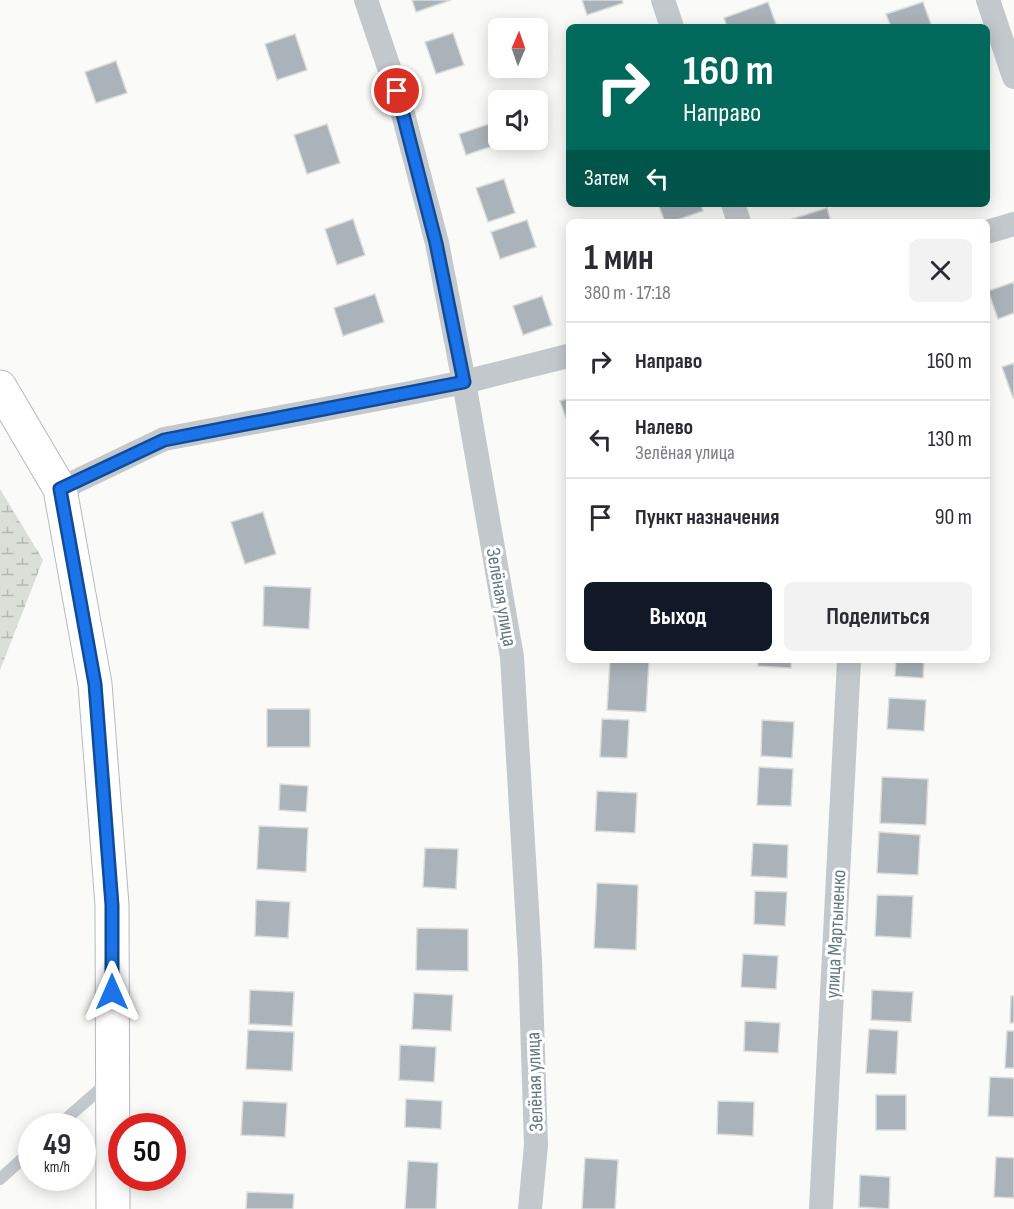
<!DOCTYPE html>
<html lang="ru">
<meta charset="utf-8">
<style>
body{margin:0;font-family:"Sofia Sans Condensed",sans-serif;background:#f2f2f3;color:#2b2b33;height:100vh;display:flex;flex-direction:column;font-size:22px;white-space:nowrap}
*{box-sizing:border-box;margin:0}
p{font-size:20px;color:#7c7c81}
.icon{flex:none;width:33px;height:33px;fill:none;stroke:currentColor;stroke-width:2;stroke-linecap:round;stroke-linejoin:round}
.map{position:relative;flex:1;overflow:hidden}
.side{position:absolute;left:566px;top:219px;width:424px;height:444px;display:flex;flex-direction:column;background:#fff;border-radius:9px;box-shadow:0 3px 15px #0003}
.side>*{flex:none}
.banner{position:absolute;left:566px;top:24px;width:424px;height:183px;border-radius:9px;box-shadow:0 3px 15px #0003;background:#00695c;color:#fff;overflow:hidden}
.needle{width:39px;rotate:2deg}
.fabs{position:absolute;left:488px;top:18px;display:grid;gap:12px}
.fabs a{display:grid;place-items:center;width:60px;height:60px;border-radius:9px;background:#fff;box-shadow:0 3px 15px #0003;font-size:30px}
.speed{position:absolute;left:18px;top:1113px;display:flex;gap:12px;font-size:30px;font-weight:700;text-align:center}
.speed>*{display:grid;place-content:center;width:78px;height:78px;border-radius:50%;background:#fff;box-shadow:0 3px 15px #0003;line-height:1}
.speed small{font-size:15px;font-weight:400}
.speed .limit{border:9px solid #d22;background:#fff;color:#111}
.pin{position:absolute;display:grid;place-items:center;width:51px;height:51px;color:#fff;margin:-26px;border:3px solid #fff;border-radius:50%;box-shadow:0 2px 6px #0007}
.me{position:absolute;width:66px;margin:-33px;rotate:0deg;stroke-linejoin:round;filter:drop-shadow(0 0 4px #0008)}
.turn{display:flex;align-items:center;gap:21px;height:126px;padding:0 18px;font-size:27px}
.turn .icon{width:78px;height:78px;stroke-width:2.5}
.turn b{display:block;font-size:42px;line-height:51px}
.then{display:flex;align-items:center;height:57px;padding:0 18px;background:#0003;gap:12px;font-size:22px}
.round{display:grid;place-items:center;flex:none;width:63px;height:63px;border-radius:9px;background:#f2f2f3}
.summary{display:flex;align-items:center;justify-content:space-between;height:102px;padding:0 18px}
h1{font-size:36px;font-weight:700;line-height:45px}
.cta{display:flex;gap:12px;margin-top:auto;padding:12px 18px}
.cta a{flex:1;height:69px;border-radius:9px;background:#111827;color:#fff;font-size:24px;font-weight:700;line-height:69px;text-align:center}
.cta a+a{background:#f2f2f3;color:#2b2b33}
ul{padding:0;list-style:none}
li{display:flex;align-items:center;gap:18px;height:78px;padding:0 18px;border-top:2px solid #e1e1e2}
li div{flex:1}
li b{display:block;font-size:22px}
li em{font-style:normal}
.map>svg:first-child{display:block}
.wetland{fill:url(#wetland-marsh)}
.building{fill:#aab3b9;stroke:#dcdcda;stroke-width:1.5}
.lines{fill:none;stroke-linecap:round;stroke-linejoin:round}
.secondary-casing{stroke:#b3babf;stroke-width:35}
.service{stroke:#c3c8cc;stroke-width:12}
.minor{stroke:#c3c8cc;stroke-width:24}
.secondary{stroke:#fff;stroke-width:33}
.route-casing{stroke:#114b97;stroke-width:15}
.route{stroke:#1a73e8;stroke-width:10}
.labels{text-anchor:middle;stroke-width:6;stroke-linejoin:round;paint-order:stroke}
.street-label{font-size:20px;fill:#657683;stroke:#fff}
</style>
<div class="map">
<svg width="1014" height="1209" viewBox="0 0 1014 1209">
<defs>
<pattern id="wetland-marsh" width="20" height="14" patternUnits="userSpaceOnUse" patternTransform="scale(1.5)"><rect width="20" height="14" fill="#dadfd7"/><path d="M1 5h8M5 5V1M11 12h8M15 12V8" fill="none" stroke="#b4b9b4"/></pattern>
</defs>
<rect width="100%" height="100%" fill="#fafaf8"/>
<!-- wetland -->
<path class="wetland" d="M0,489L43,560L0,670Z"/>
<!-- building -->
<path class="building" d="M412,0H451L416,12Z
M582,0H622L623,3L587,15Z
M768,2L777,27H727L724,18Z
M923,2L932,27H891L886,14Z
M453,33L464,65L436,74L425,42Z
M295,34L307,70L277,80L265,44Z
M116,61L127,93L96,103L85,72Z
M327,124L340,163L307,174L294,135Z
M489,124L496,145L466,155L459,134Z
M504,179L515,213L488,222L476,188Z
M658,204H701L703,211L671,222H665Z
M827,208L831,222H793L792,219Z
M353,219L365,255L337,265L325,229Z
M527,220L536,247L500,259L491,232Z
M1014,282V313L998,319L988,291Z
M375,294L384,322L343,336L334,308Z
M542,296L552,325L523,335L513,306Z
M1014,363V398H1013L1002,367Z
M568,398V424L560,401Z
M263,512L276,554L245,564L231,522Z
M264,586L311,588L309,629L263,626Z
M610,660L649,661L646,712L607,710Z
M758,660H791V668L758,666Z
M896,660H924L923,678L895,676Z
M889,698L926,700L924,731L887,729Z
M267,709H310V747H267Z
M602,719L629,720L627,758L600,757Z
M762,720L794,722L792,758L761,756Z
M759,767L793,769L791,806L757,805Z
M882,777L928,779L926,825L880,823Z
M280,784L308,786L306,812L279,810Z
M597,791L637,793L635,833L595,831Z
M259,826L308,828L306,872L257,869Z
M879,832L920,835L918,875L877,873Z
M753,843L788,845L787,878L751,876Z
M425,848L458,849L456,889L423,887Z
M597,883L638,885L636,950L594,948Z
M755,891L787,892L785,926L754,924Z
M877,895L913,896L911,938L875,936Z
M256,900L290,902L288,938L255,936Z
M417,928L468,929V971L416,970Z
M743,954L778,956L776,989L741,987Z
M250,990L294,992L292,1026L249,1024Z
M872,990L913,992L911,1022L871,1020Z
M414,993L453,995L451,1031L412,1029Z
M1011,996H1014V1023H1010Z
M745,1021L780,1023L778,1053L744,1051Z
M869,1029L898,1031L896,1074L866,1073Z
M248,1030L294,1032L292,1071L246,1069Z
M1007,1031H1014V1068H1005Z
M400,1045L436,1047L434,1082L399,1080Z
M990,1077L1014,1078V1117L988,1116Z
M876,1095H906V1130H876Z
M406,1099L442,1101L441,1129L405,1127Z
M243,1101L287,1103L285,1137L241,1135Z
M718,1101L754,1102L753,1136L717,1134Z
M996,1157L1014,1158V1198L994,1197Z
M585,1158L618,1160L615,1209H582Z
M408,1161L438,1163L436,1209H405Z
M860,1175L890,1177L889,1209L859,1207Z
M247,1192L294,1194L293,1209H246Z"/>
<g class="lines">
<!-- secondary casing -->
<g class="secondary-casing">
<path id="secondary" d="M0,387L60,489L95,684L112,905L113,1209"/>
</g>
<!-- service -->
<path class="service" d="M58,1126L107,1083
M0,1179L32,1150"/>
<!-- minor -->
<path class="minor" d="M366,0L397,91L437,243L464,382L512,657L530,960L536,1145L530,1209
M663,0L672,27
M988,0L1014,77
M733,204L739,222
M987,232L1014,224
M60,489L164,439L410,393L464,382L568,356
M821,1209L849,660"/>
<!-- secondary -->
<use href="#secondary" class="secondary"/>
</g>
<g class="lines">
<!-- route casing -->
<g class="route-casing">
<path id="route" d="M112,992V905L95,684L60,489L164,440L464,382L436,243L397,91"/>
</g>
<!-- route -->
<use href="#route" class="route"/>
</g>
<g class="labels">
<!-- street labels -->
<g class="street-label">
<text transform="translate(502 597) rotate(80)" y="7">Зелёная улица</text>
<text transform="translate(835 934) rotate(-87)" y="7">улица Мартыненко</text>
<text transform="translate(534 1082) rotate(-92)" y="7">Зелёная улица</text>
</g>
</g>
</svg>
<div class="fabs">
<a><svg class="needle" viewBox="-14 -14 28 28"><path d="M0-13l5 13h-10z" fill="#e53935"/><path d="M0 13l5-13h-10z" fill="#7c7c81"/></svg></a>
<a><svg class="icon" aria-label="sound" viewBox="0 0 24 24"><path d="M4 9h4l5-4v14l-5-4H4zM17 9q2 3 0 6"/></svg></a>
</div>
<div class="speed"><div>49<small>km/h</small></div><div class="limit">50</div></div>
<div class="pin" style="left:397px;top:91px;background:#d93025"><svg class="icon" aria-label="arrive" viewBox="0 0 24 24"><path d="M6 21V4h12l-3 4 3 4H6"/></svg></div>
<svg class="me" style="left:112px;top:992px" viewBox="-20 -20 40 40"><path d="M0-17L14 15 0 8-14 15z" fill="#1a73e8" stroke="#fff" stroke-width="4"/></svg>
<div class="banner">
<div class="turn"><svg class="icon" aria-label="right" viewBox="0 0 24 24"><path d="M7 20v-9h11M14 6l5 5-5 5"/></svg><div><b>160 m</b>Направо</div></div>
<div class="then">Затем<svg class="icon" aria-label="left" viewBox="0 0 24 24"><path d="M17 20v-9H6M10 6l-5 5 5 5"/></svg></div>
</div>
<section class="side">
<div class="summary"><div><h1>1 мин</h1><p>380 m · 17:18</p></div><a class="round"><svg class="icon" aria-label="close" viewBox="0 0 24 24"><path d="M6 6l12 12M18 6L6 18"/></svg></a></div>
<ul>
<li><svg class="icon" aria-label="right" viewBox="0 0 24 24"><path d="M7 20v-9h11M14 6l5 5-5 5"/></svg><div><b>Направо</b></div><em>160 m</em></li>
<li><svg class="icon" aria-label="left" viewBox="0 0 24 24"><path d="M17 20v-9H6M10 6l-5 5 5 5"/></svg><div><b>Налево</b><p>Зелёная улица</p></div><em>130 m</em></li>
<li><svg class="icon" aria-label="arrive" viewBox="0 0 24 24"><path d="M6 21V4h12l-3 4 3 4H6"/></svg><div><b>Пункт назначения</b></div><em>90 m</em></li>
</ul>
<div class="cta"><a>Выход</a><a>Поделиться</a></div>
</section>
</div>
